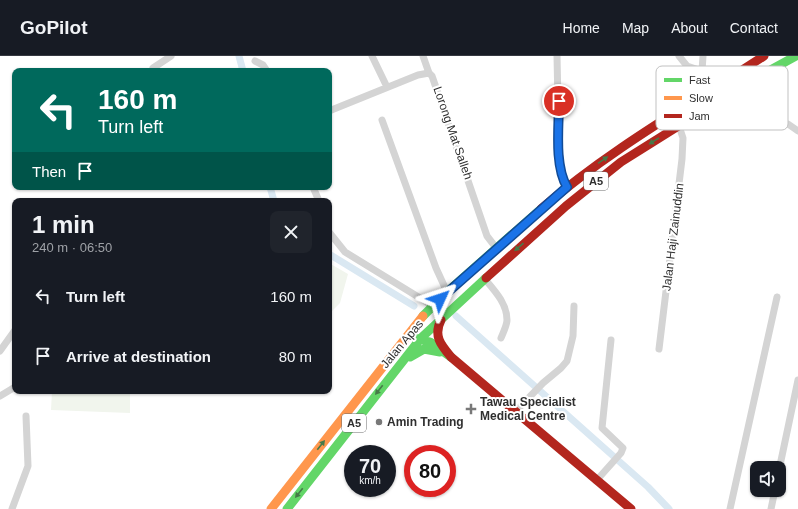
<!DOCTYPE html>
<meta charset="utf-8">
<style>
body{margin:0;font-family:Helvetica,sans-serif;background:#20242c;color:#f1f3f6;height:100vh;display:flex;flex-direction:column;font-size:15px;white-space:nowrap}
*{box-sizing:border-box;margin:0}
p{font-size:13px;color:#9ea1a6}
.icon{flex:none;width:22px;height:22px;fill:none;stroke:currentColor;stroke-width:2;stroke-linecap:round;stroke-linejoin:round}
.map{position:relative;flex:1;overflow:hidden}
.side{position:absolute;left:12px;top:142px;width:320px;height:196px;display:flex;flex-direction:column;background:#171b24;border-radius:8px;box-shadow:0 1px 3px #0004}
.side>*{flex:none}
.banner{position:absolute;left:12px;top:12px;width:320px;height:122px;border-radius:8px;box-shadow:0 1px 3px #0004;background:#00695c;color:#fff;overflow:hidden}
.tools{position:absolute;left:750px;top:405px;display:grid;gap:8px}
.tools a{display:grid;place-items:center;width:36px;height:36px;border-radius:8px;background:#171b24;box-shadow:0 1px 3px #0004;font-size:20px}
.speed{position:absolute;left:344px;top:389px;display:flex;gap:8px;font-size:20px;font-weight:700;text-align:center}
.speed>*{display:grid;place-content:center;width:52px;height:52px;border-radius:50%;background:#171b24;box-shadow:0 1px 3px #0004;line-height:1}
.speed small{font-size:10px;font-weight:400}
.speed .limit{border:6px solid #d22;background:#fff;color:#111}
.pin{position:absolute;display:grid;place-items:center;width:34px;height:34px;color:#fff;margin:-17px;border:2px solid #fff;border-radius:50%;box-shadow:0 1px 4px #0007}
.me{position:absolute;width:44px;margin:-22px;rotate:48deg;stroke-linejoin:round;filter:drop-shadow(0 0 3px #0008)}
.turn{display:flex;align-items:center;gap:14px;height:84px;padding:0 20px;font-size:18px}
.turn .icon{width:52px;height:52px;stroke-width:2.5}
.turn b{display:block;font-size:28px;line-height:34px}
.then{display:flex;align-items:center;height:38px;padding:0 20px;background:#0003;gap:8px;font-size:15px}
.round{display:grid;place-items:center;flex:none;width:42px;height:42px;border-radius:8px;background:#20242c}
.overview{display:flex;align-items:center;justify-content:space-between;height:68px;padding:0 20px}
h1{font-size:24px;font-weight:700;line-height:30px}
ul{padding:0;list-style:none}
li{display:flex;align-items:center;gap:12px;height:60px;padding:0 20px}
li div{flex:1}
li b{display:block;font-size:15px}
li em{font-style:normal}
header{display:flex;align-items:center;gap:24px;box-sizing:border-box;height:56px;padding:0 20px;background:#171b24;border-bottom:1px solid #363941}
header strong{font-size:19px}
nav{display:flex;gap:22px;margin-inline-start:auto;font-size:14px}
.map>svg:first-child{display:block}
.green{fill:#f1f5ed}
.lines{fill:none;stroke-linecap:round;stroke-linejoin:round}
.canal{stroke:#dae8f2;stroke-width:7}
.street{stroke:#d4d4d4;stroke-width:7}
.fast{stroke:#63d668;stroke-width:9}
.slow{stroke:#ff974d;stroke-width:9}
.jam{stroke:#b3261e;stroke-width:9}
.oneway{fill:#467a49}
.route-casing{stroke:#114b97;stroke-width:10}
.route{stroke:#1a73e8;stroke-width:7}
.poi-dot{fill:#787878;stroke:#fff;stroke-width:1.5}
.labels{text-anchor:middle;stroke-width:4;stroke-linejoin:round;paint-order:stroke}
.shield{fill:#fff;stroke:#6d6d6d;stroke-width:1}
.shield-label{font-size:11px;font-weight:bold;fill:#2f2f2f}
.street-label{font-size:12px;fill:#2f2f2f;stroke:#fff}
.poi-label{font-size:12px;font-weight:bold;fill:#2f2f2f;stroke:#fff;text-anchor:start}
.key{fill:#fff;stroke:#c1c1c1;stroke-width:1}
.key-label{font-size:11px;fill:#2f2f2f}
</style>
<header>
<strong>GoPilot</strong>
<nav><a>Home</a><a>Map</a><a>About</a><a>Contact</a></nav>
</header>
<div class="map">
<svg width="798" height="453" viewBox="0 0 798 453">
<rect width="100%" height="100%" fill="#fff"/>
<!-- green -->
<path class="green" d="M329,207L348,218L340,247L329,258Z
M52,335H130V357L51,354Z"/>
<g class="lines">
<!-- canal -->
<path class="canal" d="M239,0L243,15
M270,131L274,145
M329,198L414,250
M456,260L648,431L669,453"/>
<!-- street -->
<path class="street" d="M372,0L387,31
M423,0L429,17
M557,0L559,95L563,124L567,131
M679,0L687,10L702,15
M703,0L702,15L712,34
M255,5L263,9L267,15
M153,12L171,0
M749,26L762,51L767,57L775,64L788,68L798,75
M329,55L418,19L429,17L432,20L487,180L497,193
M382,64L436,212L447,236
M313,131L319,145
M329,176L345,196L433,250
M484,222C494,234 507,247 507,264C507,269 503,277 501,282
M659,293L682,103L683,82L679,70
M0,295L15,274
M0,340L15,331
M516,355L543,327L561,312L567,305L573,280L574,250
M779,414L798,324
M596,425L621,397L623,392L602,372L611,284
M12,453L28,410L26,360
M730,453L777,241
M771,453L775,434"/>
<!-- fast -->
<path class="fast" d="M747,27L796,0
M423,260L447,236L541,153
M415,282L430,286L451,301
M410,301L424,293L440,296
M287,453L421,282L486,222"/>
<!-- slow -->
<path class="slow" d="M271,453L423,260"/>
<!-- jam -->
<path class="jam" d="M541,153C609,94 689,49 764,0
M486,222L566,150L621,106L747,27
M441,264C433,280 441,289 451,301L631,453"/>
</g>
<!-- one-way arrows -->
<defs><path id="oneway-solid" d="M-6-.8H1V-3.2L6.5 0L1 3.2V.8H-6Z"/></defs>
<g class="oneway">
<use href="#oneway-solid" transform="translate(654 85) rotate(148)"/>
<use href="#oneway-solid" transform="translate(603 104) rotate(-34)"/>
<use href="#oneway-solid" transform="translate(519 191) rotate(139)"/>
<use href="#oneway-solid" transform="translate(379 334) rotate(128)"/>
<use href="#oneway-solid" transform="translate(321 389) rotate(-52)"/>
<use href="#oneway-solid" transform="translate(299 437) rotate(128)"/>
</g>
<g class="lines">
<!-- route casing -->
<g class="route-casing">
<path id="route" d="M440,243L567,131C554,109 559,70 559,45"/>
</g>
<!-- route -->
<use href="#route" class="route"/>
</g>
<!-- markers -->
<g class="poi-dot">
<path d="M469 347h4v4h4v4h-4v4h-4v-4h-4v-4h4z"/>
<circle cx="379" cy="366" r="4"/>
</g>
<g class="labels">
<!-- shield labels -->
<g class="shield">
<rect x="584" y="116" width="24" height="18" rx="3"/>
<rect x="342" y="358" width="24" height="18" rx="3"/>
</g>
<g class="shield-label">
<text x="596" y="129">A5</text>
<text x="354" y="371">A5</text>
</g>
<!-- street labels -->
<g class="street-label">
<text transform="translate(453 77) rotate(71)" y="4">Lorong Mat Salleh</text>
<text transform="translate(673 181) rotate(-83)" y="4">Jalan Haji Zainuddin</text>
<text transform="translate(402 288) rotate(-50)" y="4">Jalan Apas</text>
</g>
<!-- poi labels -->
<g class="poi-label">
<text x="480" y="350">Tawau Specialist<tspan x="480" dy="14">Medical Centre</tspan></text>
<text x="387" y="370">Amin Trading</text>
</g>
</g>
<!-- legend -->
<rect x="656" y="10" width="132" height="64" rx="6" class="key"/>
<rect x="664" y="22" width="18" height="4" fill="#63d668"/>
<rect x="664" y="40" width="18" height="4" fill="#ff974d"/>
<rect x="664" y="58" width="18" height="4" fill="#b3261e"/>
<g class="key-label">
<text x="689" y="28">Fast</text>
<text x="689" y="46">Slow</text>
<text x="689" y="64">Jam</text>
</g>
</svg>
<div class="tools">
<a><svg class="icon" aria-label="sound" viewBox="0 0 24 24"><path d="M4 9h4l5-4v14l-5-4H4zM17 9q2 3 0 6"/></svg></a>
</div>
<div class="speed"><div>70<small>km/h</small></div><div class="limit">80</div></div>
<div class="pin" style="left:559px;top:45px;background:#d93025"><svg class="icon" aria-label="arrive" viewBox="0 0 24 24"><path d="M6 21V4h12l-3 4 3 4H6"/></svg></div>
<svg class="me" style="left:440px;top:243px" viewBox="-20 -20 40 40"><path d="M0-17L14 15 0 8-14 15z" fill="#1a73e8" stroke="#fff" stroke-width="4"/></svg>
<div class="banner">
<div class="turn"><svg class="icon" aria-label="left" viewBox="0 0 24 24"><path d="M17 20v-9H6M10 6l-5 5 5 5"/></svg><div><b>160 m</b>Turn left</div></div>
<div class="then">Then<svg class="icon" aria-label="arrive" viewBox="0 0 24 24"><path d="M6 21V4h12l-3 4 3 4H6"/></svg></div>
</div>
<section class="side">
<div class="overview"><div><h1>1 min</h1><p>240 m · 06:50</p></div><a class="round"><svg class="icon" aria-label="close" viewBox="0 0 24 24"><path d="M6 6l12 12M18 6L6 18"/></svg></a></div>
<ul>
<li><svg class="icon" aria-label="left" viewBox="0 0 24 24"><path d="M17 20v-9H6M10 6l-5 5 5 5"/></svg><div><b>Turn left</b></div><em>160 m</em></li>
<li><svg class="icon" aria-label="arrive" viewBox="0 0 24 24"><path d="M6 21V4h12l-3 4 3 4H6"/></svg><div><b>Arrive at destination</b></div><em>80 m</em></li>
</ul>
</section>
</div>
